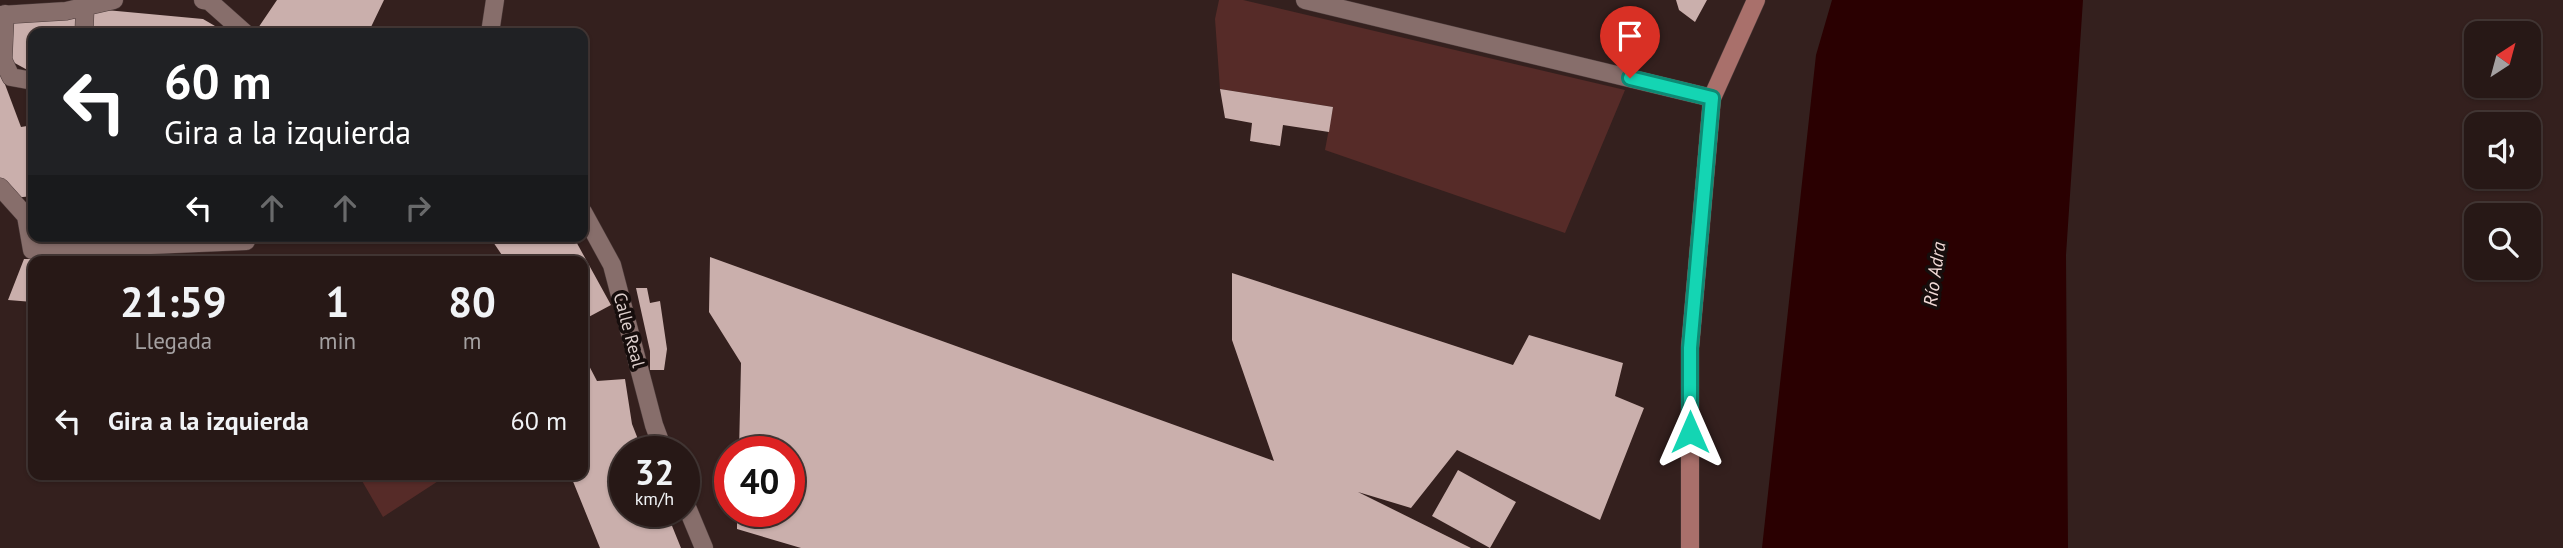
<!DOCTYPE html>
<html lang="es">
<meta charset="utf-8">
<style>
body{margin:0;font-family:"PT Sans",sans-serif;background:#2f211f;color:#f1f3f6;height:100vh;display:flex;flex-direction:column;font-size:26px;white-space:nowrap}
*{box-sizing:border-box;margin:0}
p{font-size:23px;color:#a4a0a1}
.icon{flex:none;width:38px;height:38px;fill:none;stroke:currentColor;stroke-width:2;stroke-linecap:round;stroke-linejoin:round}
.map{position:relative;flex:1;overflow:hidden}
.sheet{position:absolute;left:28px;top:256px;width:560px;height:224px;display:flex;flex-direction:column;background:#271816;border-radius:14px;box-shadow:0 2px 5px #0004,0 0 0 2px #433735}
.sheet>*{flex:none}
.banner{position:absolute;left:28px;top:28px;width:560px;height:214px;border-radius:14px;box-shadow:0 2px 5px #0004,0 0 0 2px #433735;background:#202124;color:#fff;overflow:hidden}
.needle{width:46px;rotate:36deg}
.fabs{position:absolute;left:2464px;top:21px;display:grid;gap:14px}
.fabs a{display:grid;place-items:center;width:77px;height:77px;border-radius:14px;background:#271816;box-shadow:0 2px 5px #0004,0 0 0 2px #433735;font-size:35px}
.speed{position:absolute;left:609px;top:436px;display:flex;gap:14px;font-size:35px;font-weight:700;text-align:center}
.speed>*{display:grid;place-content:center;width:91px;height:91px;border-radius:50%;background:#271816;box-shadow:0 2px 5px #0004,0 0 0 2px #433735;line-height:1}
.speed small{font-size:18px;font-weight:400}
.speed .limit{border:10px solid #d22;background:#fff;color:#111}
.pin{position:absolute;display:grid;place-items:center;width:60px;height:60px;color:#fff;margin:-72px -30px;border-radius:50% 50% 50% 0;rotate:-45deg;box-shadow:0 0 7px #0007}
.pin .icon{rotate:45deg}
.me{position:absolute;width:77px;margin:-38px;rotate:0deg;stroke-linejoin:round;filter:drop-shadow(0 0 5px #0008)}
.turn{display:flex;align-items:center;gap:24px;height:147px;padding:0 21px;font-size:32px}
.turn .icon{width:91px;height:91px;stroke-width:2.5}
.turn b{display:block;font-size:49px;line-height:60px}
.lanes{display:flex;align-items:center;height:66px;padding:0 21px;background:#0003;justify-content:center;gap:35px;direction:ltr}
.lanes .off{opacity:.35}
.eta{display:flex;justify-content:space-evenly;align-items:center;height:119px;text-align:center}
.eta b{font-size:42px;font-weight:700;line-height:49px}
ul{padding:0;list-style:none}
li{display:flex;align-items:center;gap:21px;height:91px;padding:0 21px}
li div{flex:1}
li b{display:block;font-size:26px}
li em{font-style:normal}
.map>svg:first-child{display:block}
.green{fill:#562b28}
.water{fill:#2a0001}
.building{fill:#caafac}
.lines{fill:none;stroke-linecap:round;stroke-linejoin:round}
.street-casing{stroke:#4d3c3b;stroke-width:19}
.secondary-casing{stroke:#4d3c3b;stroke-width:19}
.street{stroke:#876e6b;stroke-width:18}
.secondary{stroke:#a9706b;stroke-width:18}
.route-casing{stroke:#0d8a74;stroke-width:18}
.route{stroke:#14d5b3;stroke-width:12}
.labels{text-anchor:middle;stroke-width:7;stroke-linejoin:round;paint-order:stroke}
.street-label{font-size:18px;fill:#ddcfcd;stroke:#160d0c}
.water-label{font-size:19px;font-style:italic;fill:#f1dad7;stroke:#160d0c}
</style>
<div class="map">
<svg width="2563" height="548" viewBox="0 0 2563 548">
<rect width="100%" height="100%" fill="#34201e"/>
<!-- green -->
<path class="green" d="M1219,0H1243L1625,90L1565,233L1325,150L1333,107L1220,89L1215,19Z
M358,474H449L383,517Z"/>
<!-- water -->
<path class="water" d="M1832,0H2083L2066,255L2068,548H1762L1816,55Z"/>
<!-- building -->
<path class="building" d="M277,0H384L371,27L378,33H259L256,31Z
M1676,0H1707L1695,22L1679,10Z
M106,10L203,19L227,33H92L93,12Z
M76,16V33H33V73L11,61L13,20L56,21Z
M0,71L21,127L33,125V196L13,198L9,184L0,179Z
M1220,89L1333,107L1329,132L1283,125L1280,146L1250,141L1252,123L1225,118Z
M39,236H99V240L48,243Z
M489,236H573L611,305L583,320V261H506Z
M710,257L1274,461L1232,340V273L1513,365L1529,335L1623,363L1615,396L1644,408L1600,520L1457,450L1411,508L1358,492L1471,548H801L737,529V511H789V452H739L741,363L709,312Z
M24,259H33V302L8,300Z
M636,288H647L650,303L660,301L667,349L664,370H650V351Z
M586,360L597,381L625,379L632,424L643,452H625V511H666L681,548H600L570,474H583V362Z
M1458,470L1516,502L1490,548L1432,516Z"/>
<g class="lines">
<!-- street casing -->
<g class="street-casing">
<path id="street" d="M203,0L209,1L245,33
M1305,0L1712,98
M5,14L3,60L11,77L33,81
M0,15L66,11L114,0
M84,33L85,7
M490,33L495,0
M0,187L26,216L32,250L246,241L248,236
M583,212L612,265L654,425L664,452
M684,500L704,548"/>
</g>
<!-- secondary casing -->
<g class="secondary-casing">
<path id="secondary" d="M1690,548V348L1712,98L1756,0"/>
</g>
<!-- street -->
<use href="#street" class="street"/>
<!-- secondary -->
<use href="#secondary" class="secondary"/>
</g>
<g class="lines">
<!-- route casing -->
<g class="route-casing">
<path id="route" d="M1630,78L1712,98L1690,348V432"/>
</g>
<!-- route -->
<use href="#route" class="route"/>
</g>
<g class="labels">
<!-- street labels -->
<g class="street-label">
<text transform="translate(629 330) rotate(75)" y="6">Calle Real</text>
</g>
<!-- water labels -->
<g class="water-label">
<text transform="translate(1934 274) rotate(-82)" y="7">Río Adra</text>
</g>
</g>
</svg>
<div class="fabs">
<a><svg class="needle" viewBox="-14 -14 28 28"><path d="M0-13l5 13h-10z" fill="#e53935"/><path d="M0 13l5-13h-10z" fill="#a4a0a1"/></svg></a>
<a><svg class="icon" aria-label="sound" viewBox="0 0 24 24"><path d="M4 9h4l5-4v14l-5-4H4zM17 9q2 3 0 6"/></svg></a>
<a><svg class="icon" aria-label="search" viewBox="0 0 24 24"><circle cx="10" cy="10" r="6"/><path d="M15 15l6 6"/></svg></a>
</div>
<div class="speed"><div>32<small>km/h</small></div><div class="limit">40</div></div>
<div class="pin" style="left:1630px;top:78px;background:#d93025"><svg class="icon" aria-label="arrive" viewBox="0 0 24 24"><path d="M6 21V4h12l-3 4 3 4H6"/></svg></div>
<svg class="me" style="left:1690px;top:432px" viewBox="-20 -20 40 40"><path d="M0-17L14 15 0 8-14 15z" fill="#14d5b3" stroke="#fff" stroke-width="4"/></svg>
<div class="banner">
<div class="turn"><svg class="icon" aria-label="left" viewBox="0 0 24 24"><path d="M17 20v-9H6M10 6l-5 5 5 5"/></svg><div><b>60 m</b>Gira a la izquierda</div></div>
<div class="lanes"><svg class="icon" aria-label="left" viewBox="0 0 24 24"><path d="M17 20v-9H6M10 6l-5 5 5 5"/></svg><svg class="icon off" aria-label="ahead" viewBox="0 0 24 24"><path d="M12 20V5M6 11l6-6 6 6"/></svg><svg class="icon off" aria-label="ahead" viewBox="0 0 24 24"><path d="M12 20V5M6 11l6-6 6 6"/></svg><svg class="icon off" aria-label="right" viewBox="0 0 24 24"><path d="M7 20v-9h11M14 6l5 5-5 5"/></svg></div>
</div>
<section class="sheet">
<div class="eta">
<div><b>21:59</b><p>Llegada</p></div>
<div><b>1</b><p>min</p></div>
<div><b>80</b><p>m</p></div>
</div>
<ul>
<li><svg class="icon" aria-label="left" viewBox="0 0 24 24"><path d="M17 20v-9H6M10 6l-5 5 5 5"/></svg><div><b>Gira a la izquierda</b></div><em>60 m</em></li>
</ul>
</section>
</div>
